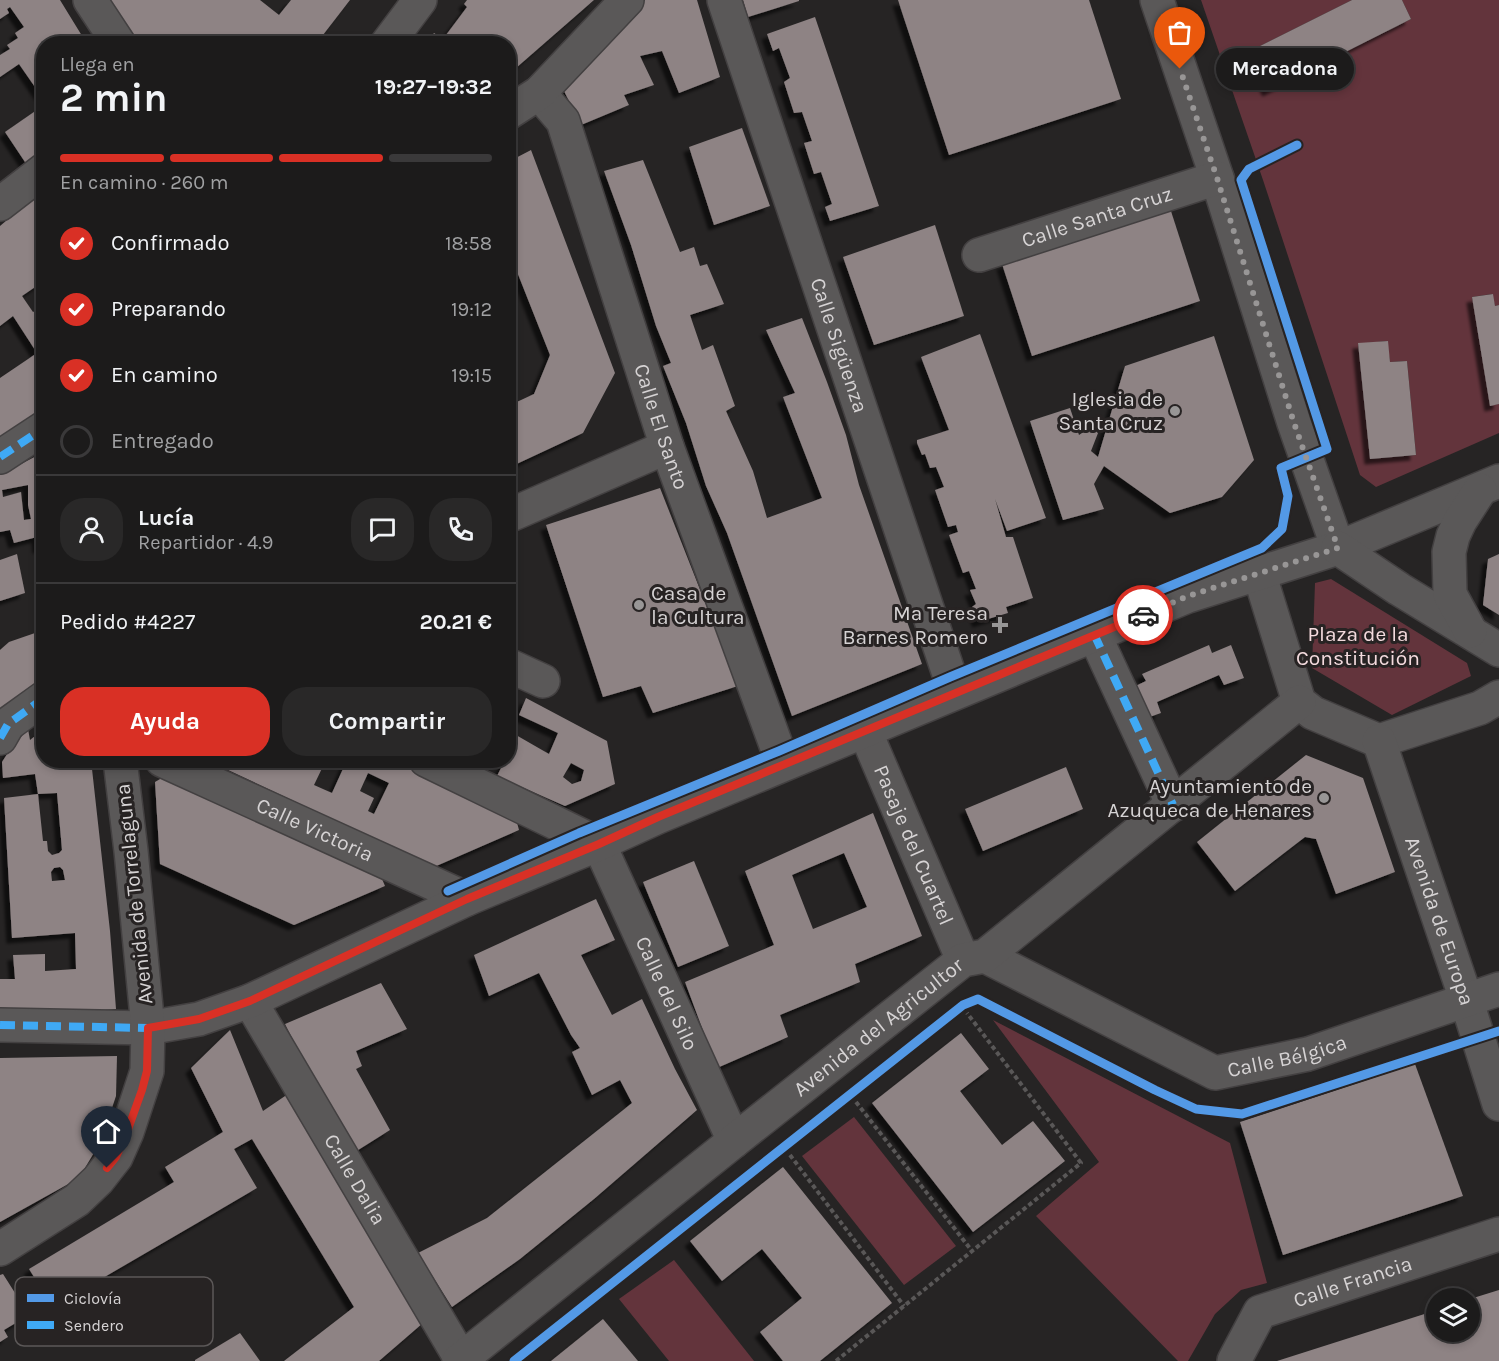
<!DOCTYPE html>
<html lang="es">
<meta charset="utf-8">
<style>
body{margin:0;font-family:Karla,sans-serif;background:#292828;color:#f1f3f6;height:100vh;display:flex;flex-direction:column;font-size:22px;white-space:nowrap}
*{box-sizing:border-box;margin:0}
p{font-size:20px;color:#a0a1a3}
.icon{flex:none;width:33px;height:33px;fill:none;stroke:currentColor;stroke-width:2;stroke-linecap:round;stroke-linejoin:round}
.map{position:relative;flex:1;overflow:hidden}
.side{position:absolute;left:36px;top:36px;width:480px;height:732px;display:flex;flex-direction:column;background:#1c1b1b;border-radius:24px;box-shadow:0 3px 9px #0003,0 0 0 2px #3a393a}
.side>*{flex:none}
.controls{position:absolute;left:1426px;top:1288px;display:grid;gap:12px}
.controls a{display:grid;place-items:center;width:54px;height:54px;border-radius:50%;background:#1c1b1b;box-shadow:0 3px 9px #0003,0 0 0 2px #3a393a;font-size:30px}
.pin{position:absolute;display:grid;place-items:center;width:51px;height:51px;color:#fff;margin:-62px -26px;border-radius:50% 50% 50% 0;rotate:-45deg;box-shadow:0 0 6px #0007}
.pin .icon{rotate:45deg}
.courier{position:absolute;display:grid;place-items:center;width:60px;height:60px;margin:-30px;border:4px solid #d93025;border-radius:50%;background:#fff;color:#222;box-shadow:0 2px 8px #0007}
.bubble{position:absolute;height:42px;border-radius:21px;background:#1c1b1b;box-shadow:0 3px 9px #0003,0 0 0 2px #3a393a;font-size:20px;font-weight:700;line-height:42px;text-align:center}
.headline em{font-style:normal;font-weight:700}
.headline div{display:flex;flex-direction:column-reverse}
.headline{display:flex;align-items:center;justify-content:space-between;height:102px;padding:0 24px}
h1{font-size:39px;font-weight:700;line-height:45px}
.bar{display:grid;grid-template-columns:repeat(4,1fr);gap:9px 6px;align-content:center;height:72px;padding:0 24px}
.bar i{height:8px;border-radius:4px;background:#3a393a}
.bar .on{background:#d93025}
.bar p{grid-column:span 4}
.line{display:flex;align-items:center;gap:15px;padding:0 24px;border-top:2px solid #3a393a}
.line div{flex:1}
.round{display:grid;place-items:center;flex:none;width:63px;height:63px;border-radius:24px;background:#292828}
ol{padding:0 24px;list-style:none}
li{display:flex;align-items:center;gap:18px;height:66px}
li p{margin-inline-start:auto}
li .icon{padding:6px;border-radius:50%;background:#d93025;color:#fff;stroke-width:4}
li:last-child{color:#a0a1a3}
li i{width:33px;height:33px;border:3px solid #3a393a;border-radius:50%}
.cta{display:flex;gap:12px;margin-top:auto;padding:12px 24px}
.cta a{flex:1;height:69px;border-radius:24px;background:#d93025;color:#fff;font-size:24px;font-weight:700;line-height:69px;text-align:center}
.cta a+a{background:#292828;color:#f1f3f6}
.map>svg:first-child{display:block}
</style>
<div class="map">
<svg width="1499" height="1361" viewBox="0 0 1499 1361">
<defs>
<filter id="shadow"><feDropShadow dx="-5.5" dy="5.5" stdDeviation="1.5" flood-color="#0009"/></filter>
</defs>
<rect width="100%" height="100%" fill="#262424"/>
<g fill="#63343c" fill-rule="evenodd">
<path d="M1201,0h151l-104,52 20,39 143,-72 -9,-19h97v305l-4,1 -3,-12 -20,3 18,108 9,-1v29l-123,54 -16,-12 -97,-295zM1387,341l3,21 17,-1 9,94 -46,4 -12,-115z"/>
<path d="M1331,579l136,84 4,13 -79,39 -80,-47 3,-85z"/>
<path d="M993,1020l237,123 37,140 -26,7 -26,24 -27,47h-10l-142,-145 63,-54z"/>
<path d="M854,1117l102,129 -52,39 -102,-129z"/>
<path d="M674,1260l80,101h-85l-50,-62z"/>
</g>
<g fill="#8e8384" fill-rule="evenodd" filter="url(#shadow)">
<path d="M0,0h60l27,44h-43v56l-25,-36 -19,13v-22l10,-6 -3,-4 11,-7 -3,-5 9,-6 -14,-20 -3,2 2,4 -9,6z"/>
<path d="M102,0h158l19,15 12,-15h59l-34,44h-184z"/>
<path d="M467,0h127l-86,75v-31h-82l8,-11 9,6 24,-32 -3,-3z"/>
<path d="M645,0h52l23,77 -41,16 -17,-42 -22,5 14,29 -30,10 5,10 -48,20 -19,-38 61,-61z"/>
<path d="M743,0h56v1l-51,16z"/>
<path d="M898,0h191l32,99 -172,56z"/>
<path d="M1352,0h50l9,19 -143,72 -20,-39z"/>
<path d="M815,17l64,189 -49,15 -5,-14 7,-3 -11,-32 -7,2 -10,-31 8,-2 -10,-29 -8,1 -10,-31 6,-4 -11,-30 -6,3 -6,-17z"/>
<path d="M44,105v45l-17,15 -22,-33z"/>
<path d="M742,128l28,78 -56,19 -25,-78z"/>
<path d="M531,150l84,223 -32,60 -75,35v-62l26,-12 16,-39 -42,-106v-87z"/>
<path d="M643,160l37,92 14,-5 6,19 7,-2 17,40 -34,11 12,35 11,-5 22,61 -9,5 27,60 14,47 55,-20 -39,-101 12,-4 -29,-63 36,-12 25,64 19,53 13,50 63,179 -130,52 -65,-183 -21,-47 -20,-63 -23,-57 8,-3 -15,-37 -25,-81 -27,-74z"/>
<path d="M44,189v72l-8,7 6,9 -3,3 2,3 -19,13 11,16 4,-2 7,11v91l-44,30v-64l37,-25 -24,-37 -13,10v-100z"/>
<path d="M1170,208l30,93 -168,55 -30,-92z"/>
<path d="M935,225l29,91 -90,29 -31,-88z"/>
<path d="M1493,294l2,12 4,-1v99l-9,2 -18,-109z"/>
<path d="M980,334l66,184 -39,13 -12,-32 11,38h7l20,61 -27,9 2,6 -30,9 -6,-15 4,-3 -6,-14 6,-1 -7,-18 -6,2 -14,-38 9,-3 -2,-7 -8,2 -13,-37 9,-3 -8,-20 -6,1 -5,-14 -3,1 -5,-12v-3l32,-10 -28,-73z"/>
<path d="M1214,336l40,124 -32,37 -52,16 -66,-47 -10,18 10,25 -41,11 -33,-99 40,-13 9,27 12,-8 7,6 -7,18 7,6 27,-91z"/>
<path d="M1388,341l2,21 17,-1 9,94 -46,4 -12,-116z"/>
<path d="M44,452v95l-6,1 -1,-11 -23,6 -4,-13 -10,2v-57zM28,485v20l3,14 -7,1 -3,-28 -18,5 -1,-7z"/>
<path d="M660,488l78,198 -85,27 -12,-27 -38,11 -57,-172z"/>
<path d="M17,554l8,39 -25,8v-41z"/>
<path d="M1499,554v61l-16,-10 5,-46z"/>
<path d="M35,633l9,42 -44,43v-68l9,-8z"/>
<path d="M1209,645l3,8 19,-8 13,33 -20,7 -5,-10 -62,27 4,11 -20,7 -14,-30 19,-9 -4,-7z"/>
<path d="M526,698l81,43 8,43 -50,22 -68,-30 8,-16h3v-7l8,-18 33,19 9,-21 -39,-18zM571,763l13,7 -3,11 -9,3 -9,-7z"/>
<path d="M28,729l2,11 14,-11v31h47l19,171 6,78 -116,8v-38h15l-2,-24 32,-1v17l31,-2 -1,-36 -63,5 -8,-140 34,-4 5,47h4l1,10 4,4 7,-2 3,-3 -5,-57 -19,1 -3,-20 -32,4 -1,-16 7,-11zM60,867l3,3 2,10 -13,1 -1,-9 3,-4z"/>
<path d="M1306,755l57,23 32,94 -59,22 -20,-55 -11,-2 -70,54 -38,-49z"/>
<path d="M207,760h82l1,4 9,4 6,-3 1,-5h20l-12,25 18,8 15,-33h52l116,55 4,15 -85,37zM368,773l21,10 -15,31 -6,-3 6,-13 -14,-7z"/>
<path d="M1066,767l17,42 -100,42 -18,-42z"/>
<path d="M167,775l213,99 5,12 -91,39 -134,-61 -5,-82z"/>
<path d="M873,813l49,123 -67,28 5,18 -80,33 8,22 -71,31 -32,-86 89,-37 -29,-74zM844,853l23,54 -54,22 -21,-54z"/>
<path d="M694,861l35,85 -51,21 -35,-85z"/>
<path d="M596,899l19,41 -34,15 31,60 30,-16 33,70 22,41 -103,89 -74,60 -68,48 -34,-54 69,-35 145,-115 -12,-23 -28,15 -20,-43 8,-4 -9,-13 -32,-62 -50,23 -15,-41z"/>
<path d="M381,983l26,46 -51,22 6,15 -6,3 34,61 -35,22 -37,-62 -33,-66z"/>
<path d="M230,1030l33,81 25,-17 135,229 -44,38h-95l70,-54 -102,-168 -18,10 23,39 -58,34 -146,85 -24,-38 145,-87 -9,-15 58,-35 -32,-64z"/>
<path d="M961,1033l28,36 -29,22 42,54 31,-24 32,40 -92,71 -101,-129z"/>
<path d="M117,1056l-1,40 -15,45 -22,37 -79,44v-164z"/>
<path d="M1415,1064l48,132 -180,59 -43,-133z"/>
<path d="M783,1167l109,136 -72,58h-37l-23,-29 42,-34 -40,-49 -40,32 -32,-40z"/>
<path d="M3,1274l26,41 -25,15 4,7 -8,5v-67z"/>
<path d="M1499,1290v71h-222l160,-51v22h33v-33z"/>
<path d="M603,1319l35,42h-87z"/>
<path d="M240,1333l20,28h-65v-1z"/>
</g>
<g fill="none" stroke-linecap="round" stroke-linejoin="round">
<defs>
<g id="street">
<path d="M90,0l29,44"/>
<path id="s1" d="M724,0l231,692"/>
<path d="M1157,0l60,178 77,245 44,125"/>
<path id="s2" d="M539,93l24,28 104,326 116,317"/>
<path d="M508,113l31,-20 88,-93"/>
<path d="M0,204l44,-34"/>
<path id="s3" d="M979,255l238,-77"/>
<path d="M0,457l44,-29"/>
<path d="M508,516l159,-69"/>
<path d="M1259,573l40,129 14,11 66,28 101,-33 19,-11"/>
<path d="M1094,634l79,171"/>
<path d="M508,665l35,16"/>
<path id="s4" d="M865,731l98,229"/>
<path d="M0,738l8,-14 36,-26"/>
<path id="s5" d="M1379,741l87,258 33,105"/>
<path id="s6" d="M162,760l305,139"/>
<path d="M426,760l173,84"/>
<path id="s7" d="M599,844l135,297"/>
<path id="s8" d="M985,956l230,117 93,-19 191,-65"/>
<path id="s9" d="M250,1001l211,358"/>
<path d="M0,1025l148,3 51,-9 51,-18 217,-102 132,-55 59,-27 530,-221 150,-48 161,-67"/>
<path id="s10" d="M459,1361l275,-220 229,-181 22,-4 314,-254"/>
<path id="s11" d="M1234,1361l26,-49 239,-78"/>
</g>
<g id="secondary">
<path d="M387,44l33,-44"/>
<path d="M1338,548l61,41 100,61"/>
<path d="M1470,631l-20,-37 -1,-42 4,-16 7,-15 20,-31"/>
<path d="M0,1249l77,-49 21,-20 18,-23 11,-25 20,-61 1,-43 -17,-177 -11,-91"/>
</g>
</defs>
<use href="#street" stroke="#434041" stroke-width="36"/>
<use href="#secondary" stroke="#434041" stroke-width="36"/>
<g stroke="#595757" stroke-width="4" stroke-dasharray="4.5 3" stroke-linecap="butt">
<path d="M856,1102l116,149"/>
<path d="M790,1155l114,151"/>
<path d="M836,1361l245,-198 -114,-150"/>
</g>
<use href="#street" stroke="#5a5858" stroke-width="33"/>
<use href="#secondary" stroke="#5a5858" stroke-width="33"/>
<g stroke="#3fa9f5" stroke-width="8" stroke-dasharray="15 8" stroke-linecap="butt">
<path d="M0,457l44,-29"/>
<path d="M1094,634l79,171"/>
<path d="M0,738l8,-14 36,-26"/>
<path d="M0,1025l148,3"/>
</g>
<defs>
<g id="cycleway">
<path d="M448,891l131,-58 200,-82 171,-74 312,-129 20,-19 6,-33 -7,-28 46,-19 -86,-269 8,-11 48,-24"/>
<path d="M514,1361l449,-356 15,-6 177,91 41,19 46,5 257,-83"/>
</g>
</defs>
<use href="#cycleway" stroke="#272323" stroke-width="13"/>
<use href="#cycleway" stroke="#5399e6" stroke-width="9"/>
</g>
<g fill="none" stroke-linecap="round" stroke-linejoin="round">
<path stroke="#989696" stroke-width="6" stroke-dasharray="0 10.8" d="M1143,615l45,-19 150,-48 -44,-125 -77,-245 -37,-109"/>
<path stroke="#d93025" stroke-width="8" d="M107,1168l9,-11 11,-25 15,-42 5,-19 1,-43 51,-9 51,-18 217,-102 132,-55 59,-27 485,-202"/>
</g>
<g fill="#989696" stroke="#272323" stroke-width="2">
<circle cx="1175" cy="411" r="6"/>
<circle cx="639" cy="605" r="6"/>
<path d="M997 616h6v6h6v6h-6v6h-6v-6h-6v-6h6z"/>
<circle cx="1324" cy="798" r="6"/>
</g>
<g text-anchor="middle" stroke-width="6" stroke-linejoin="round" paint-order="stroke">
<g font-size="21" fill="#d6d3d4" stroke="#272323">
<text dy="7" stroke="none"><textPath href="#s3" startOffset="124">Calle Santa Cruz</textPath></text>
<text dy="7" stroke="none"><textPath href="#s1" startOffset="364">Calle Sigüenza</textPath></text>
<text dy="7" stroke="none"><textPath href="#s2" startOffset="358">Calle El Santo</textPath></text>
<text dy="7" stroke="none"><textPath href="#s6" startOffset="168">Calle Victoria</textPath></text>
<text dy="7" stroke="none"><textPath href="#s4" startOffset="124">Pasaje del Cuartel</textPath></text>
<text transform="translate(134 894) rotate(-96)" y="7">Avenida de Torrelaguna</text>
<text dy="7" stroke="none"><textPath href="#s5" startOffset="190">Avenida de Europa</textPath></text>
<text dy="7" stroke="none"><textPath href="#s7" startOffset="164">Calle del Silo</textPath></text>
<text dy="7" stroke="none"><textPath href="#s10" startOffset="536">Avenida del Agricultor</textPath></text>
<text dy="7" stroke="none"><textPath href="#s8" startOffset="332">Calle Bélgica</textPath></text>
<text dy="7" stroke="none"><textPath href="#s9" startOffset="207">Calle Dalia</textPath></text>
<text dy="7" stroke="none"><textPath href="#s11" startOffset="153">Calle Francia</textPath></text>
</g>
<g font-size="21" fill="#d6d3d4" stroke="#272323" text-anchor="end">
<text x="1163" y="406">Iglesia de<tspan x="1163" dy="24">Santa Cruz</tspan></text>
<text x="651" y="600" text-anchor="start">Casa de<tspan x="651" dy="24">la Cultura</tspan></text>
<text x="988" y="620">Mª Teresa<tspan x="988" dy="24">Barnes Romero</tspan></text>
<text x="1312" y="793">Ayuntamiento de<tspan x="1312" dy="24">Azuqueca de Henares</tspan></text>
</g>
<g font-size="21" fill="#f4dbde" stroke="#272323">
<text x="1358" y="641">Plaza de la<tspan x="1358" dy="24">Constitución</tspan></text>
</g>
</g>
<rect x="15" y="1277" width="198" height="69" rx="9" fill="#272323" stroke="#5c5858" stroke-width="1.5"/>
<rect x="27" y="1294" width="27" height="8" fill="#5399e6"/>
<rect x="27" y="1321" width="27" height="8" fill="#3fa9f5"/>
<g font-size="16" fill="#d6d3d4">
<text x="64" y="1304">Ciclovía</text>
<text x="64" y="1331">Sendero</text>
</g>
</svg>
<div class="controls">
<a><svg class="icon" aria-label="layers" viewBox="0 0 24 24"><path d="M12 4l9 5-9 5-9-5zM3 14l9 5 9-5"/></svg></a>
</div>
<div class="pin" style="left:1180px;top:69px;background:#ea580c"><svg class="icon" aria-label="bag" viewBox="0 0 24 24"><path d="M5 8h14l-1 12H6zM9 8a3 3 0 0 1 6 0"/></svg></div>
<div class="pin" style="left:107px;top:1168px;background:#1f2937"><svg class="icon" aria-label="home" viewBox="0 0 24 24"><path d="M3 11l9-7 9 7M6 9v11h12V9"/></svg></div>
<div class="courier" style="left:1143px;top:615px"><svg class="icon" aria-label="car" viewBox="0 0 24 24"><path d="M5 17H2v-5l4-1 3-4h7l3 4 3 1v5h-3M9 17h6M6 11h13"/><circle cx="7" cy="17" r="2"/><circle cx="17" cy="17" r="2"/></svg></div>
<div class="bubble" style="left:1216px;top:48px;width:138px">Mercadona</div>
<section class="side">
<div class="headline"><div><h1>2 min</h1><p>Llega en</p></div><em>19:27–19:32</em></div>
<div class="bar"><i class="on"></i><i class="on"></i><i class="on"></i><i></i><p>En camino · 260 m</p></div>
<ol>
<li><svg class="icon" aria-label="check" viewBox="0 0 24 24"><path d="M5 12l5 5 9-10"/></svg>Confirmado<p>18:58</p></li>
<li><svg class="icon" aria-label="check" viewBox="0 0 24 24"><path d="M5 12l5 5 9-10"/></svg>Preparando<p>19:12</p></li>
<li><svg class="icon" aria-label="check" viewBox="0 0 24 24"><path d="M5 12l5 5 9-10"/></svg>En camino<p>19:15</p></li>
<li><i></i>Entregado</li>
</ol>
<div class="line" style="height:108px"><a class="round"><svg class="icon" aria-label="person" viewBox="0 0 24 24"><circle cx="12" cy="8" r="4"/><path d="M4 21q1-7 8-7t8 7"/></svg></a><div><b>Lucía</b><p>Repartidor · 4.9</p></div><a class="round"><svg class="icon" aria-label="chat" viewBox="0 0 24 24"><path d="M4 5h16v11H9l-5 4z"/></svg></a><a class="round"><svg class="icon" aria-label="phone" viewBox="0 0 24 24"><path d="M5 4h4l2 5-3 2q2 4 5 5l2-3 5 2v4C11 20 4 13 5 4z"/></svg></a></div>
<div class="line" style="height:78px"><div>Pedido #4227</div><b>20.21 €</b></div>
<div class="cta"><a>Ayuda</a><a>Compartir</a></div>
</section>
</div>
